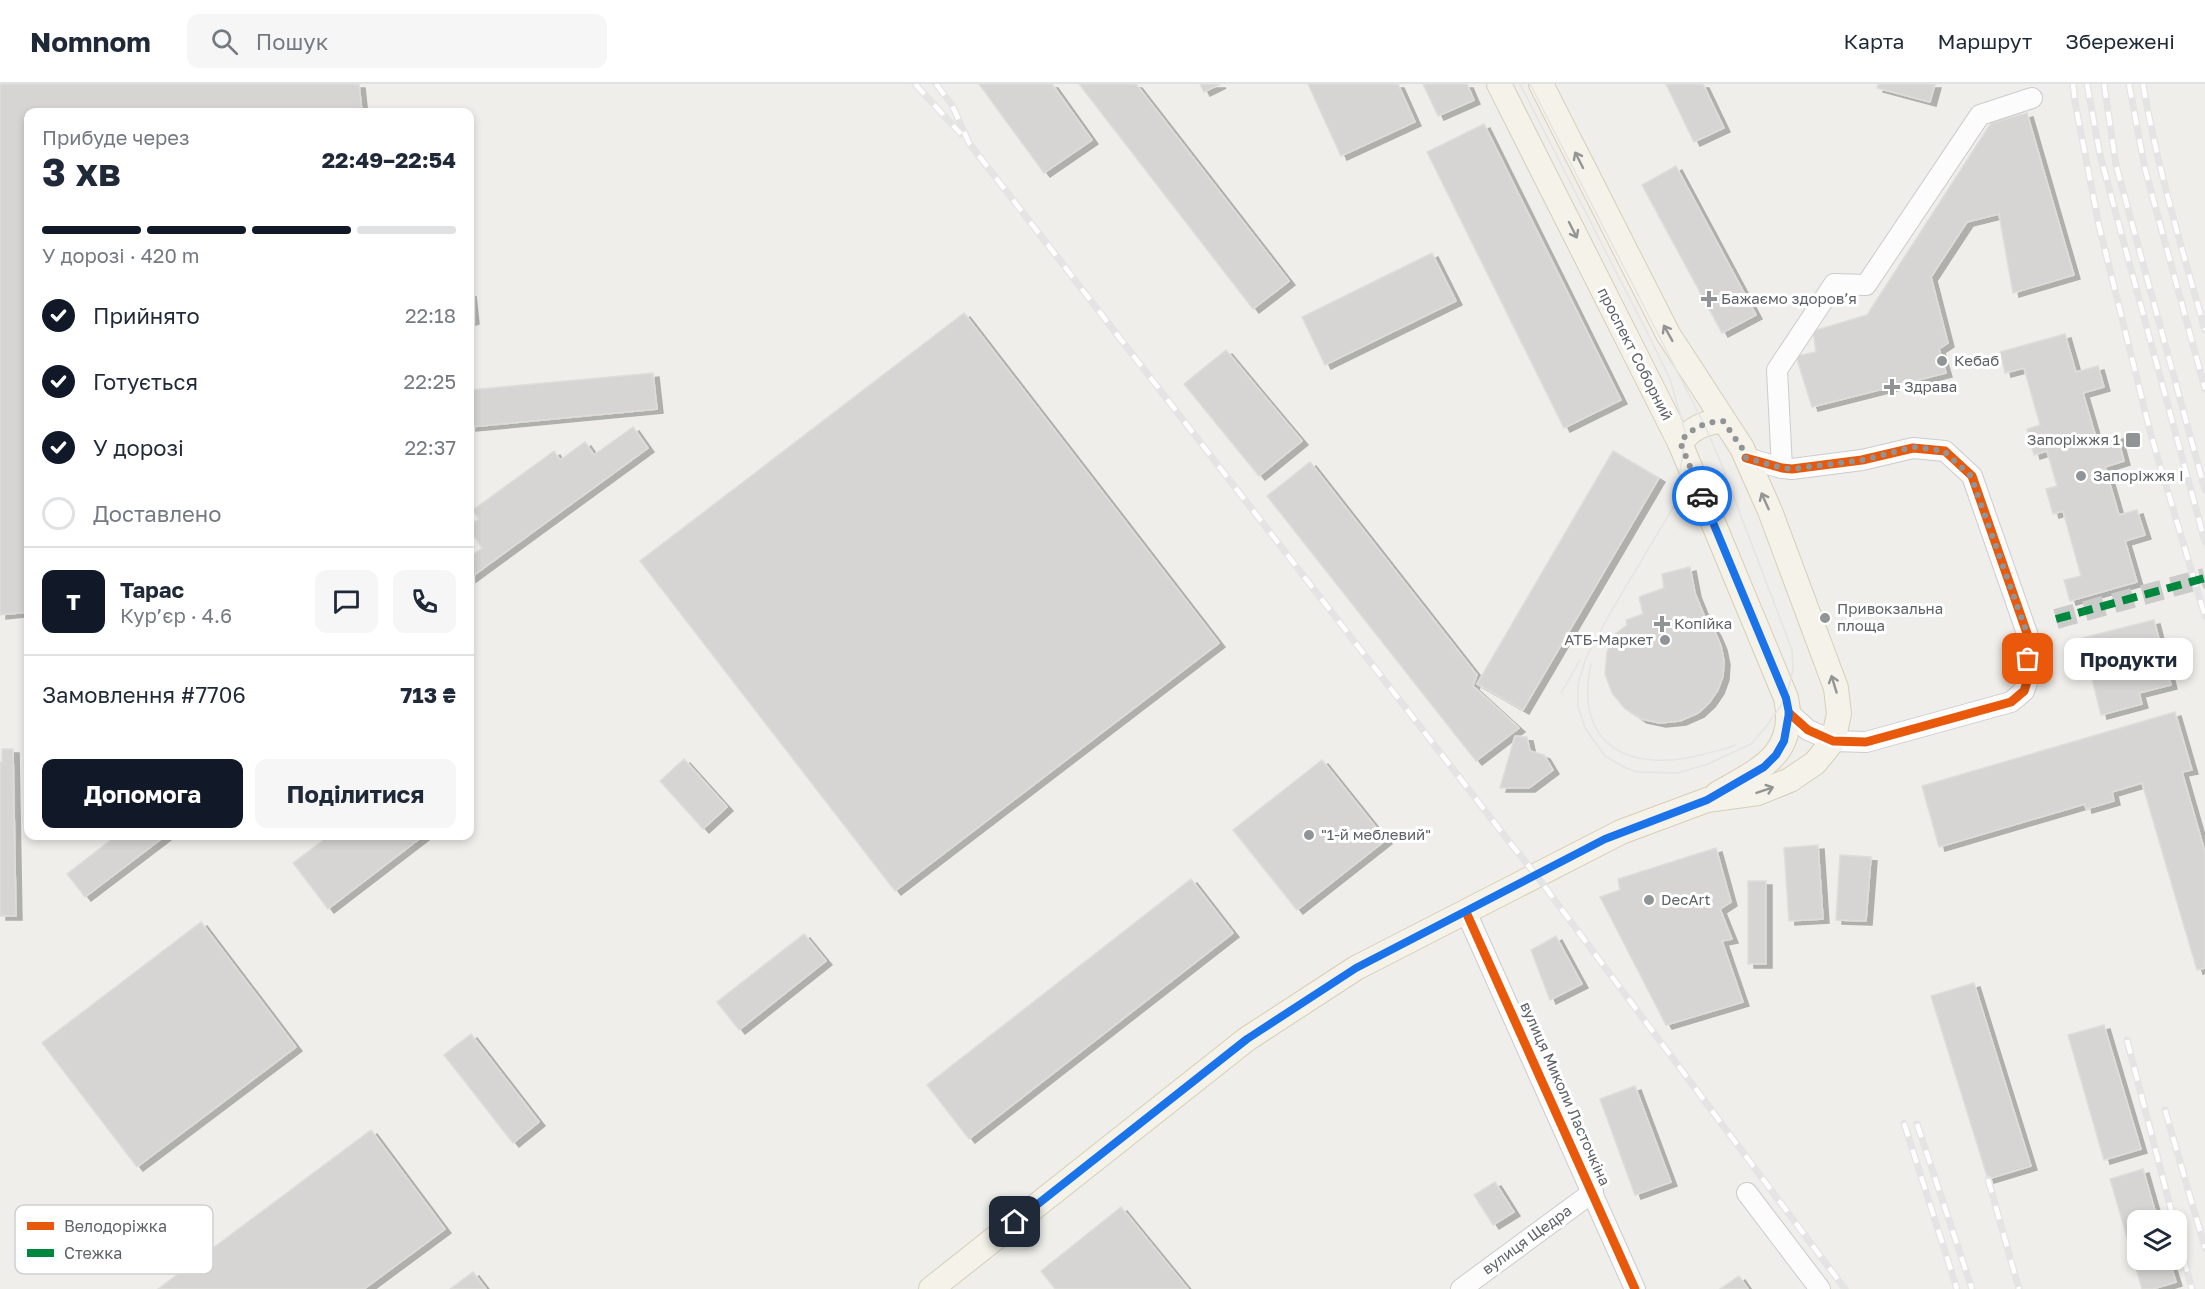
<!DOCTYPE html>
<html lang="uk">
<meta charset="utf-8">
<style>
body{margin:0;font-family:"Golos Text",sans-serif;background:#f6f6f7;color:#1f2937;height:100vh;display:flex;flex-direction:column;font-size:22px;white-space:nowrap}
*{box-sizing:border-box;margin:0}
p{font-size:20px;color:#747a83}
.icon{flex:none;width:33px;height:33px;fill:none;stroke:currentColor;stroke-width:2;stroke-linecap:round;stroke-linejoin:round}
.map{position:relative;flex:1;overflow:hidden}
.details{position:absolute;left:24px;top:24px;width:450px;height:732px;display:flex;flex-direction:column;background:#fff;border-radius:12px;box-shadow:0 3px 9px #0003}
.details>*{flex:none}
.fabs{position:absolute;left:2127px;top:1126px;display:grid;gap:12px}
.fabs a{display:grid;place-items:center;width:60px;height:60px;border-radius:12px;background:#fff;box-shadow:0 3px 9px #0003;font-size:30px}
.pin{position:absolute;display:grid;place-items:center;width:51px;height:51px;color:#fff;margin:-26px;border-radius:12px;box-shadow:0 3px 9px #0006}
.courier{position:absolute;display:grid;place-items:center;width:60px;height:60px;margin:-30px;border:4px solid #1a73e8;border-radius:50%;background:#fff;color:#222;box-shadow:0 2px 8px #0007}
.bubble{position:absolute;height:42px;border-radius:12px;background:#fff;box-shadow:0 3px 9px #0003;font-size:20px;font-weight:700;line-height:42px;text-align:center}
.head em{font-style:normal;font-weight:700}
.head div{display:flex;flex-direction:column-reverse}
.head{display:flex;align-items:center;justify-content:space-between;height:102px;padding:0 18px}
h1{font-size:39px;font-weight:700;line-height:45px}
.bar{display:grid;grid-template-columns:repeat(4,1fr);gap:9px 6px;align-content:center;height:72px;padding:0 18px}
.bar i{height:8px;border-radius:4px;background:#e0e1e3}
.bar .on{background:#111827}
.bar p{grid-column:span 4}
.line{display:flex;align-items:center;gap:15px;padding:0 18px;border-top:2px solid #e0e1e3}
.line div{flex:1}
.round{display:grid;place-items:center;flex:none;width:63px;height:63px;border-radius:12px;background:#f6f6f7}
ol{padding:0 18px;list-style:none}
li{display:flex;align-items:center;gap:18px;height:66px}
li p{margin-inline-start:auto}
li .icon{padding:6px;border-radius:50%;background:#111827;color:#fff;stroke-width:4}
li:last-child{color:#747a83}
li i{width:33px;height:33px;border:3px solid #e0e1e3;border-radius:50%}
.cta{display:flex;gap:12px;margin-top:auto;padding:12px 18px}
.cta a{flex:1;height:69px;border-radius:12px;background:#111827;color:#fff;font-size:24px;font-weight:700;line-height:69px;text-align:center}
.cta a+a{background:#f6f6f7;color:#1f2937}
header{display:flex;align-items:center;gap:36px;box-sizing:border-box;height:84px;padding:0 30px;background:#fff;border-bottom:2px solid #e0e1e3}
header strong{font-size:28px}
nav{display:flex;gap:33px;margin-inline-start:auto;font-size:21px}
.search{width:420px;height:54px;background:#f6f6f7;display:flex;align-items:center;gap:15px;box-sizing:border-box;padding:0 21px;border-radius:12px;color:#747a83;font-size:22px}
.map>svg:first-child{display:block}
</style>
<header>
<strong>Nomnom</strong>
<div class="search"><svg class="icon" aria-label="search" viewBox="0 0 24 24"><circle cx="10" cy="10" r="6"/><path d="M15 15l6 6"/></svg>Пошук</div>
<nav><a>Карта</a><a>Маршрут</a><a>Збережені</a></nav>
</header>
<div class="map">
<svg width="2205" height="1205" viewBox="0 0 2205 1205">
<defs>
<filter id="shadow"><feDropShadow dx="6" dy="4" stdDeviation="0" flood-color="#0004"/></filter>
</defs>
<rect width="100%" height="100%" fill="#efeeea"/>
<g fill="#d6d5d3" stroke="#deddd9" stroke-width="1.5" filter="url(#shadow)">
<path d="M0,0h359l3,28h-334v500l-28,3z"/>
<path d="M979,0h73l40,56 -48,33z"/>
<path d="M1079,0h57l153,197 -36,28z"/>
<path d="M1200,0h20l-16,8z"/>
<path d="M1308,0h90l17,38 -74,34z"/>
<path d="M1423,0h44l7,16 -36,16z"/>
<path d="M1666,0h37l21,44 -30,14z"/>
<path d="M1878,0h57l-5,18 -53,-14z"/>
<path d="M2027,29l47,162 -61,18 -14,-79 -32,8 -36,55 17,66 -9,6 7,24 -134,34 -16,-51 20,-4 -3,-21 54,-16 124,-192z"/>
<path d="M1484,40l137,276 -57,28 -137,-276z"/>
<path d="M1676,82l80,149 -34,18 -80,-148z"/>
<path d="M1432,169l24,48 -131,64 -23,-48z"/>
<path d="M470,208l3,28 -3,1z"/>
<path d="M964,229l255,330 -324,248 -255,-330z"/>
<path d="M2065,250l11,38 22,-6 6,21 -21,6 14,48 20,-6 7,26 -19,6 14,48 18,-5 8,25 -20,6 12,41 -67,19 -6,-21 17,-4 -18,-65 -10,3 -7,-25 11,-3 -10,-35 -13,4 -7,-26 13,-4 -16,-57 -19,5 -5,-21z"/>
<path d="M1226,266l76,91 -43,35 -75,-92z"/>
<path d="M653,289l4,36 -187,18v-37z"/>
<path d="M633,343l15,21 -178,130v-21l12,-9 -12,-18v-5l9,-6 -6,-9 81,-59 6,9 25,-18 9,13z"/>
<path d="M1613,367l46,27 -136,232 -46,-26z"/>
<path d="M1310,378l167,213 -4,11 46,42 -43,33 -209,-265z"/>
<path d="M1690,483l5,26 11,27 9,12 6,14 3,15 -1,15 -5,14 -9,13 -11,10 -18,8 -20,2 -19,-4 -17,-11 -12,-15 -7,-19 2,-22 8,-18 12,-9 -1,-5 17,-6 -4,-17 25,-9 -2,-14z"/>
<path d="M2154,536l17,65 -32,8 3,11 -41,11 -19,-77z"/>
<path d="M2175,628l17,58 -10,2 23,80v116l-8,2 -55,-187 -30,9 2,9 -28,8 -1,-5 -146,43 -17,-61z"/>
<path d="M1515,652l12,1 3,14 14,4 9,15 -24,18h-29z"/>
<path d="M2,665h11l3,167h-16v-154h2z"/>
<path d="M684,675l43,48 -24,22 -43,-48z"/>
<path d="M1322,676l64,80 -89,70 -64,-80z"/>
<path d="M116,752h49l-80,61 -18,-23z"/>
<path d="M329,752h94l-95,73 -35,-46z"/>
<path d="M1818,761l5,74 -34,2 -5,-73z"/>
<path d="M1716,764l15,54 -11,7 12,30 -10,2 21,61 -77,23 -66,-128 20,-7 -2,-11z"/>
<path d="M1840,771l31,2 -5,64 -30,-1z"/>
<path d="M1191,795l42,54 -264,206 -42,-54z"/>
<rect x="1748" y="797" width="18" height="83"/>
<path d="M201,838l95,125 -159,120 -95,-124z"/>
<path d="M804,850l22,27 -87,69 -22,-28z"/>
<path d="M1556,852l26,48 -32,16 -19,-50z"/>
<path d="M1974,899l57,183 -43,13 -57,-183z"/>
<path d="M2104,941l37,124 -37,11 -36,-125z"/>
<path d="M471,950l68,88 -26,21 -69,-88z"/>
<path d="M1635,1002l36,96 -36,13 -35,-96z"/>
<path d="M371,1046l74,99 -81,60h-206z"/>
<path d="M2143,1085l15,52h-20v39h31l7,22 -23,7h-11l-32,-110z"/>
<path d="M1495,1098l19,30 -21,13 -19,-30z"/>
<path d="M1121,1123l67,82h-133l-14,-18z"/>
<path d="M473,1188l13,17h-36z"/>
<path d="M1739,1192l9,13h-28z"/>
</g>
<g fill="none" stroke-linecap="round" stroke-linejoin="round">
<path stroke="#cbcbca" stroke-width="20" stroke-dasharray="20 10" stroke-linecap="butt" d="M2056,535l149,-41"/>
<defs>
<g id="minor">
<path d="M1746,374l36,10 10,1 70,-9 51,-12 32,3 27,25 57,163 -1,40 -4,12 -13,11 -145,40 -33,-1 -25,-11 -19,-17"/>
<path d="M1782,384l-5,-98 57,-86 32,1 114,-170 52,-17"/>
<path d="M1466,828l169,377"/>
<path d="M1747,1109l73,96"/>
<path d="M1461,1205l132,-97"/>
</g>
<g id="major">
<path d="M1499,0l181,359 106,255c12,57 -28,72 -69,96"/>
<path d="M1680,359c12,-15 24,-21 43,-22"/>
<path d="M931,1205l316,-250 109,-71 265,-136 86,-32 51,-7 32,-13 25,-17 18,-22 6,-27 -3,-26 -66,-177 -28,-63 -74,-114 -127,-250"/>
</g>
</defs>
<use href="#minor" stroke="#cbcccc" stroke-width="22"/>
<use href="#major" stroke="#d7ceb8" stroke-width="26"/>
<use href="#minor" stroke="#fdfcfc" stroke-width="20"/>
<use href="#major" stroke="#f4f2e9" stroke-width="24"/>
<g stroke="#e4e4e4" stroke-width="1.5">
<path d="M1520,0l129,252 21,43 16,56 -12,71 -65,109 -23,43 -8,26v22l7,22 20,28 19,11 13,5 41,1 30,-9 43,-20 15,-17 20,-29 7,-28 -1,-20 -73,-192 -15,-34 -174,-340"/>
<path d="M1591,580c-18,83 40,110 113,90 10,-3 21,-4 31,-9"/>
<path d="M1561,609l19,-33"/>
</g>
<defs>
<g id="rail">
<path d="M915,0l46,50"/>
<path d="M936,0l16,21 17,38 538,696 29,36 309,414"/>
<path d="M2073,0l2,18 24,124 52,209 54,181"/>
<path d="M2087,0l13,71 105,387"/>
<path d="M2104,0l12,81 89,325"/>
<path d="M2129,0l16,85 60,220"/>
<path d="M2143,0c14,83 39,165 62,246"/>
<path d="M2127,956l47,181"/>
<path d="M2165,1026l40,138"/>
<path d="M1904,1039l53,166"/>
<path d="M1917,1040l55,165"/>
<path d="M1988,1095l31,110"/>
<path d="M2176,1147l16,58"/>
</g>
</defs>
<use href="#rail" stroke="#e4e4e4" stroke-width="7"/>
<use href="#rail" stroke="#fff" stroke-width="4.5" stroke-dasharray="14" stroke-linecap="butt"/>
<path stroke="#00873e" stroke-width="8" stroke-dasharray="15 8" stroke-linecap="butt" d="M2056,535l149,-41"/>
<defs>
<g id="cycleway">
<path d="M1746,374l36,10 10,1 70,-9 51,-12 32,3 27,25 57,163 -1,40 -4,12 -13,11 -145,40 -33,-1 -25,-11 -19,-17"/>
<path d="M1466,828l169,377"/>
</g>
</defs>
<use href="#cycleway" stroke="#fff" stroke-width="13"/>
<use href="#cycleway" stroke="#e8590c" stroke-width="9"/>
</g>
<defs><path id="oneway-shaft" d="M-6 0H5M1.5-3L5.5 0L1.5 3" fill="none" stroke-width="1.6" stroke-linecap="round" stroke-linejoin="round" transform="scale(1.5)"/></defs>
<g stroke="#939595">
<use href="#oneway-shaft" transform="translate(1579 76) rotate(-117)"/>
<use href="#oneway-shaft" transform="translate(1573 146) rotate(63)"/>
<use href="#oneway-shaft" transform="translate(1668 249) rotate(-119)"/>
<use href="#oneway-shaft" transform="translate(1765 417) rotate(-114)"/>
<use href="#oneway-shaft" transform="translate(1834 600) rotate(-107)"/>
<use href="#oneway-shaft" transform="translate(1765 706) rotate(-19)"/>
</g>
<g fill="none" stroke-linecap="round" stroke-linejoin="round">
<path stroke="#919496" stroke-width="6" stroke-dasharray="0 10.8" d="M1702,412l-22,-54c12,-14 24,-20 43,-21l19,27 4,10 36,10 10,1 71,-9 50,-13 31,4 27,25 58,163 -1,20"/>
<path stroke="#1a73e8" stroke-width="8" d="M1015,1138l232,-183 109,-71 249,-129 102,-39 57,-33 12,-12 8,-14 5,-28 -3,-15 -84,-202"/>
</g>
<g fill="#919496" stroke="#fff" stroke-width="2">
<path d="M1706 206h6v6h6v6h-6v6h-6v-6h-6v-6h6z"/>
<circle cx="1942" cy="277" r="6"/>
<path d="M1889 294h6v6h6v6h-6v6h-6v-6h-6v-6h6z"/>
<rect x="2125" y="348" width="16" height="16" rx="3"/>
<circle cx="2081" cy="392" r="6"/>
<circle cx="1825" cy="534" r="6"/>
<path d="M1659 531h6v6h6v6h-6v6h-6v-6h-6v-6h6z"/>
<circle cx="1665" cy="556" r="6"/>
<circle cx="1309" cy="751" r="6"/>
<circle cx="1649" cy="816" r="6"/>
</g>
<g text-anchor="middle" stroke-width="6" stroke-linejoin="round" paint-order="stroke">
<g font-size="15" fill="#5f6368" stroke="#fff" text-anchor="start">
<text x="1721" y="220">Бажаємо здоровʼя</text>
<text x="1954" y="282">Кебаб</text>
<text x="1904" y="308">Здрава</text>
<text x="2120" y="361" text-anchor="end">Запоріжжя 1</text>
<text x="2093" y="397">Запорiжжя I</text>
<text x="1837" y="530">Привокзальна<tspan x="1837" dy="17">площа</tspan></text>
<text x="1674" y="545">Копійка</text>
<text x="1653" y="561" text-anchor="end">АТБ-Маркет</text>
<text x="1321" y="756">"1-й меблевий"</text>
<text x="1661" y="821">DecArt</text>
</g>
<g font-size="15" fill="#5f6368" stroke="#fff">
<text transform="translate(1635 270) rotate(63)" y="5">проспект Соборний</text>
<text transform="translate(1565 1010) rotate(66)" y="5">вулиця Миколи Ласточкіна</text>
<text transform="translate(1527 1156) rotate(-36)" y="5">вулиця Щедра</text>
</g>
</g>
<rect x="15" y="1121" width="198" height="69" rx="9" fill="#fff" stroke="#cfd0d2" stroke-width="1.5"/>
<rect x="27" y="1138" width="27" height="8" fill="#e8590c"/>
<rect x="27" y="1165" width="27" height="8" fill="#00873e"/>
<g font-size="16" fill="#5f6368">
<text x="64" y="1148">Велодоріжка</text>
<text x="64" y="1175">Стежка</text>
</g>
</svg>
<div class="fabs">
<a><svg class="icon" aria-label="layers" viewBox="0 0 24 24"><path d="M12 4l9 5-9 5-9-5zM3 14l9 5 9-5"/></svg></a>
</div>
<div class="pin" style="left:2028px;top:575px;background:#ea580c"><svg class="icon" aria-label="bag" viewBox="0 0 24 24"><path d="M5 8h14l-1 12H6zM9 8a3 3 0 0 1 6 0"/></svg></div>
<div class="pin" style="left:1015px;top:1138px;background:#1f2937"><svg class="icon" aria-label="home" viewBox="0 0 24 24"><path d="M3 11l9-7 9 7M6 9v11h12V9"/></svg></div>
<div class="courier" style="left:1702px;top:412px"><svg class="icon" aria-label="car" viewBox="0 0 24 24"><path d="M5 17H2v-5l4-1 3-4h7l3 4 3 1v5h-3M9 17h6M6 11h13"/><circle cx="7" cy="17" r="2"/><circle cx="17" cy="17" r="2"/></svg></div>
<div class="bubble" style="left:2064px;top:554px;width:129px">Продукти</div>
<section class="details">
<div class="head"><div><h1>3 хв</h1><p>Прибуде через</p></div><em>22:49–22:54</em></div>
<div class="bar"><i class="on"></i><i class="on"></i><i class="on"></i><i></i><p>У дорозі · 420 m</p></div>
<ol>
<li><svg class="icon" aria-label="check" viewBox="0 0 24 24"><path d="M5 12l5 5 9-10"/></svg>Прийнято<p>22:18</p></li>
<li><svg class="icon" aria-label="check" viewBox="0 0 24 24"><path d="M5 12l5 5 9-10"/></svg>Готується<p>22:25</p></li>
<li><svg class="icon" aria-label="check" viewBox="0 0 24 24"><path d="M5 12l5 5 9-10"/></svg>У дорозі<p>22:37</p></li>
<li><i></i>Доставлено</li>
</ol>
<div class="line" style="height:108px"><b class="round" style="background:#111827;color:#fff">Т</b><div><b>Тарас</b><p>Кур’єр · 4.6</p></div><a class="round"><svg class="icon" aria-label="chat" viewBox="0 0 24 24"><path d="M4 5h16v11H9l-5 4z"/></svg></a><a class="round"><svg class="icon" aria-label="phone" viewBox="0 0 24 24"><path d="M5 4h4l2 5-3 2q2 4 5 5l2-3 5 2v4C11 20 4 13 5 4z"/></svg></a></div>
<div class="line" style="height:78px"><div>Замовлення #7706</div><b>713 ₴</b></div>
<div class="cta"><a>Допомога</a><a>Поділитися</a></div>
</section>
</div>
